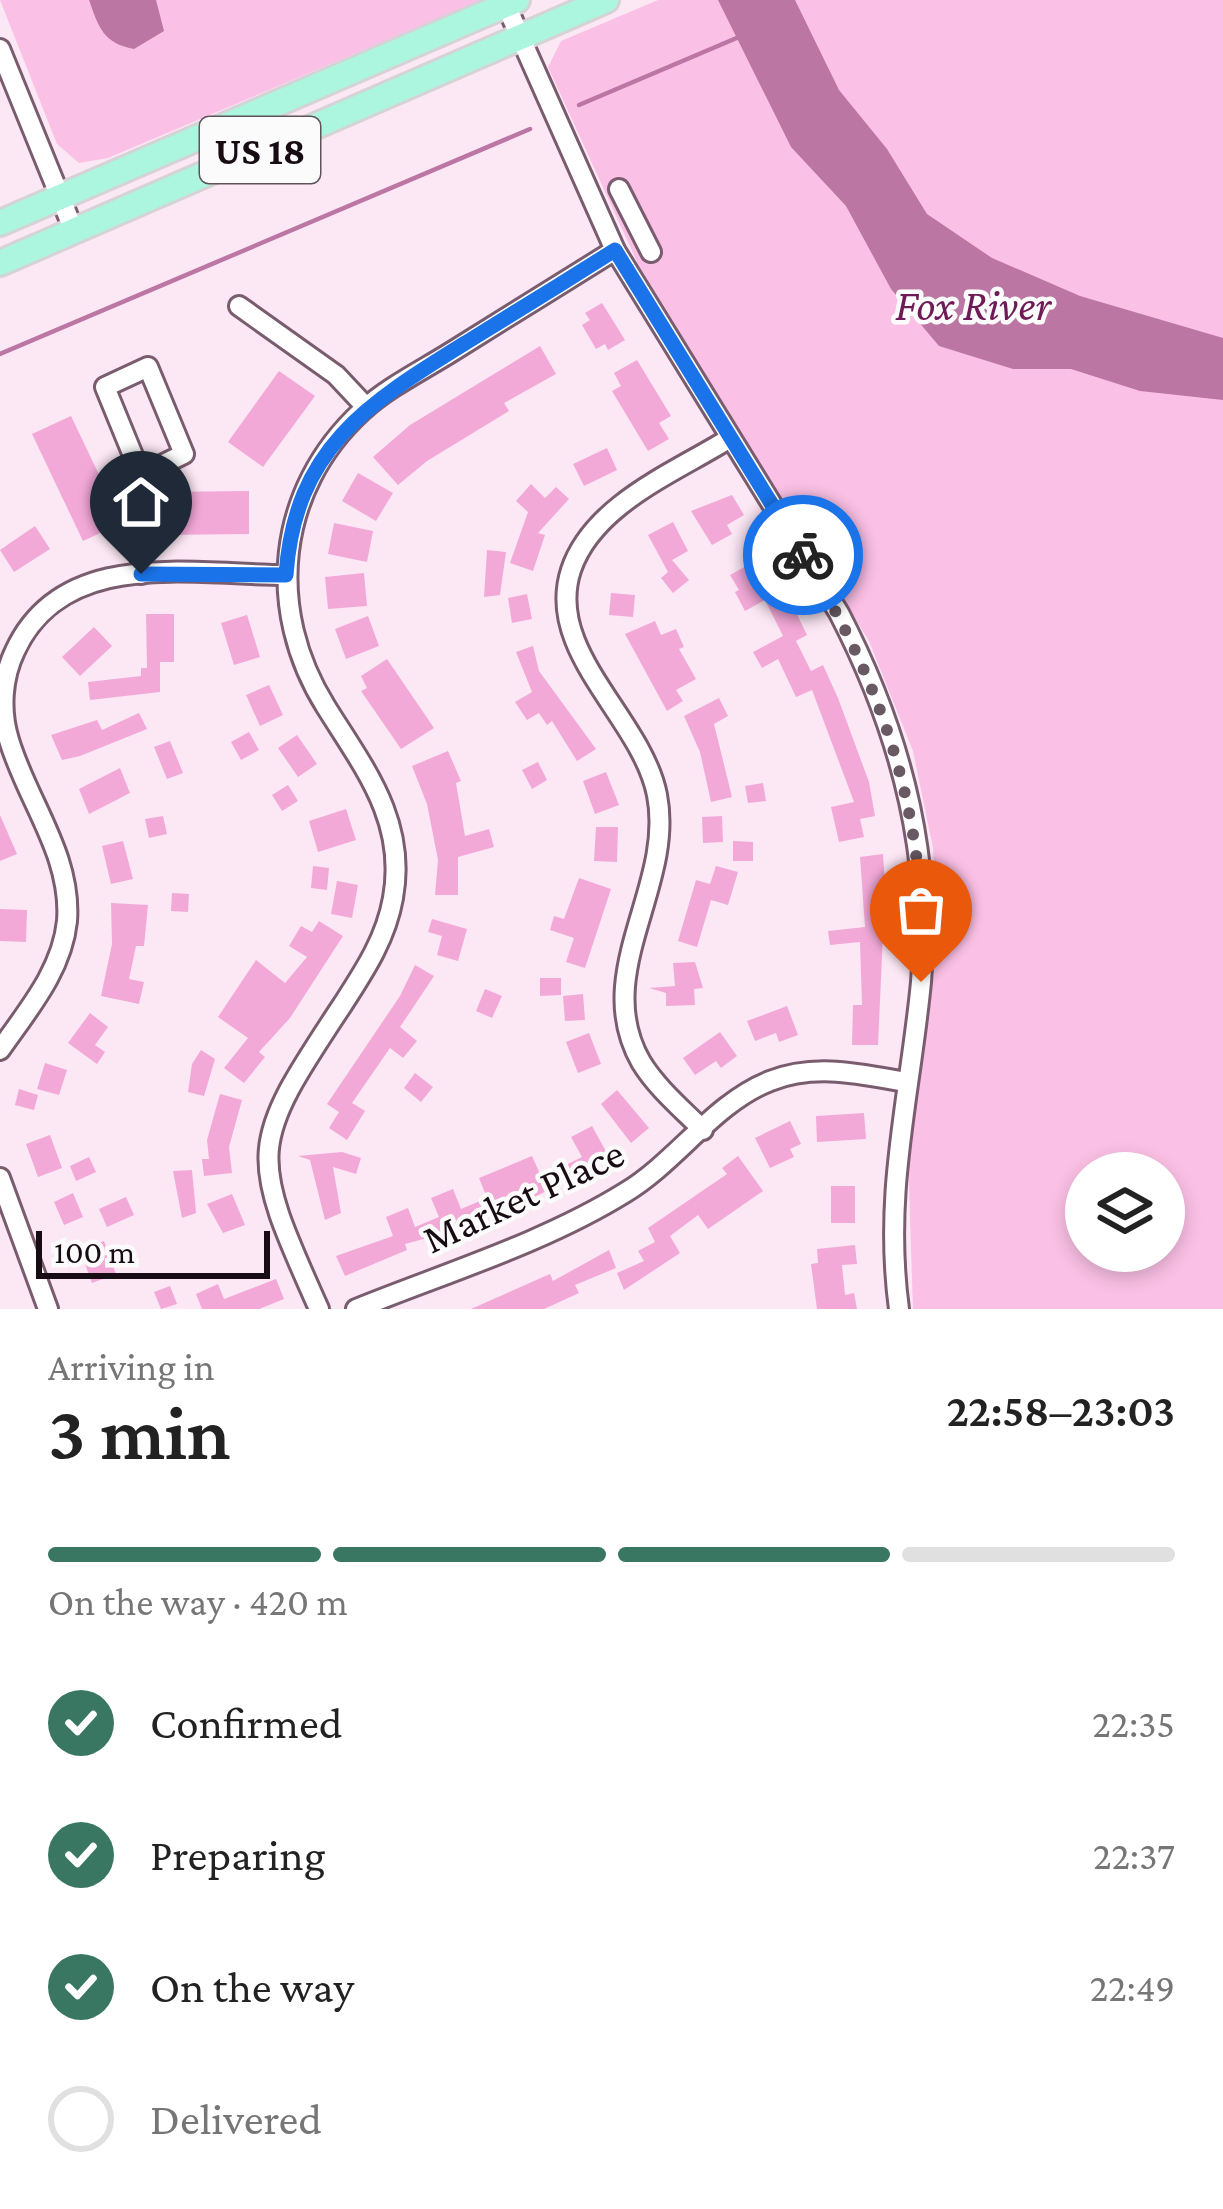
<!DOCTYPE html>
<meta charset="utf-8">
<style>
body{margin:0;font-family:"Crimson Pro",serif;background:#f6f6f6;color:#222;height:100vh;display:flex;flex-direction:column;font-size:45px;white-space:nowrap}
*{box-sizing:border-box;margin:0}
p{font-size:39px;color:#767676}
.icon{flex:none;width:66px;height:66px;fill:none;stroke:currentColor;stroke-width:2;stroke-linecap:round;stroke-linejoin:round}
.map{position:relative;height:1309px;overflow:hidden}
.drawer{display:flex;flex-direction:column;background:#fff;flex:1}
.drawer>*{flex:none}
.tools{position:absolute;left:1065px;top:1152px;display:grid;gap:24px}
.tools a{display:grid;place-items:center;width:120px;height:120px;border-radius:50%;background:#fff;box-shadow:0 6px 18px #0003;font-size:60px}
.scale{position:absolute;left:36px;bottom:30px;width:234px;box-sizing:border-box;padding-left:12px;border:6px solid #180c14;border-top:0;font-size:33px;line-height:42px;white-space:nowrap;color:#180c14;-webkit-text-stroke:9px #fbfbfb;paint-order:stroke}
.pin{position:absolute;display:grid;place-items:center;width:102px;height:102px;color:#fff;margin:-123px -51px;border-radius:50% 50% 50% 0;rotate:-45deg;box-shadow:0 0 12px #0007}
.pin .icon{rotate:45deg}
.courier{position:absolute;display:grid;place-items:center;width:120px;height:120px;margin:-60px;border:9px solid #1a73e8;border-radius:50%;background:#fff;color:#222;box-shadow:0 3px 15px #0007}
.overview em{font-style:normal;font-weight:600}
.overview div{display:flex;flex-direction:column-reverse}
.overview{display:flex;align-items:center;justify-content:space-between;height:204px;padding:0 48px}
h1{font-size:78px;font-weight:600;line-height:90px}
.bar{display:grid;grid-template-columns:repeat(4,1fr);gap:18px 12px;align-content:center;height:144px;padding:0 48px}
.bar i{height:15px;border-radius:9px;background:#e0e0e0}
.bar .current{background:#3a7763}
.bar p{grid-column:span 4}
ol{padding:0 48px;list-style:none}
li{display:flex;align-items:center;gap:36px;height:132px}
li p{margin-inline-start:auto}
li .icon{padding:12px;border-radius:50%;background:#3a7763;color:#fff;stroke-width:4}
li:last-child{color:#767676}
li i{width:66px;height:66px;border:6px solid #e0e0e0;border-radius:50%}
.map>svg:first-child{display:block}
</style>
<div class="map">
<svg width="1223" height="1309" viewBox="0 0 1223 1309">
<rect width="100%" height="100%" fill="#fce7f4"/>
<g fill="#fbc0e5" fill-rule="evenodd">
<path d="M0,0h482l-374,158 -29,5 -22,-19z"/>
<path d="M658,0h565v1309h-310l-5,-153 30,-212 -5,-96 -20,-97 -44,-110 -231,-377 -90,-197 13,-26zM1086,1173h78v78h-78z"/>
</g>
<g fill="#bb76a3">
<path d="M89,0h67l8,31 -30,18c-31,-6 -35,-21 -45,-49z"/>
<path d="M718,0h77l44,90 48,59 40,65 65,44 88,38 143,42v62l-83,-9 -69,-22h-58l-74,-23 -48,-57 -45,-83 -55,-59z"/>
</g>
<g fill="none" stroke-linecap="round" stroke-linejoin="round">
<g stroke="#bb76a3" stroke-width="4.5">
<path d="M579,105l160,-68"/>
<path d="M0,354l530,-225"/>
</g>
</g>
<g fill="#f3a9d8">
<path d="M602,303l23,37 -17,10 -3,-6 -9,5 -14,-24 8,-5 -5,-7z"/>
<path d="M540,346l16,28 -52,29 5,8 -82,50 -29,24 -25,-28 37,-32z"/>
<path d="M637,360l34,56 -12,7 10,16 -21,12 -36,-60 9,-5 -7,-13z"/>
<path d="M279,371l36,25 -52,71 -35,-25z"/>
<path d="M71,416l51,107 -39,18 -51,-107z"/>
<path d="M607,448l10,22 -33,16 -11,-22z"/>
<path d="M358,473l35,20 -17,28 -34,-20z"/>
<path d="M531,484l14,14 11,-11 13,12 -31,34 7,2 -12,36 -23,-8 18,-51 -12,-11z"/>
<path d="M249,491v43l-87,1v-43z"/>
<path d="M732,495l12,20 -17,10 5,9 -20,11 -21,-34z"/>
<path d="M673,522l15,29 -16,9 17,20 -16,13 -12,-15 7,-6 -20,-37z"/>
<path d="M334,523l39,8 -6,31 -39,-8z"/>
<path d="M35,526l15,23 -36,23 -14,-22z"/>
<path d="M487,550l19,2 -6,43 -16,2z"/>
<path d="M748,565l8,13 12,-6 25,34 14,29 -11,6 15,30 12,-6 15,33 31,84 6,34 -15,3 4,18 -25,5 -8,-35 23,-5 -42,-112 -16,7 -18,-38 -16,9 -9,-16 30,-16 -18,-36 -20,11 -10,-19 4,-2 -9,-15z"/>
<path d="M364,573l3,33 -39,3 -3,-32z"/>
<path d="M611,593l24,2 -2,22 -24,-2z"/>
<path d="M527,594l5,25 -20,4 -4,-25z"/>
<path d="M146,614h28v48h-14v30l-70,8 -2,-18 53,-6v-8h6z"/>
<path d="M247,615l13,42 -26,8 -13,-42z"/>
<path d="M368,616l11,30 -33,13 -11,-30z"/>
<path d="M655,621l6,14 15,-6 8,18 -5,2 17,30 -20,11 7,11 -16,10 -42,-77z"/>
<path d="M94,627l18,19 -32,30 -18,-19z"/>
<path d="M533,646l6,25 57,78 -19,12 -25,-40 -5,4 -8,-12 -12,7 -12,-18 17,-10 -16,-40z"/>
<path d="M387,659l47,69 -33,21 -40,-58 6,-3 -6,-12z"/>
<path d="M269,685l14,30 -23,11 -14,-31z"/>
<path d="M719,698l9,18 -14,8 18,73 -21,5 -11,-50 -16,-36z"/>
<path d="M139,713l8,16 -67,27 -18,4 -11,-25 46,-15 5,10z"/>
<path d="M249,732l10,18 -18,10 -10,-18z"/>
<path d="M297,735l20,29 -19,13 -20,-29z"/>
<path d="M170,741l13,32 -16,6 -13,-32z"/>
<path d="M448,751l13,30 -5,2 9,53 24,-7 5,18 -36,10v38h-23l3,-35 -11,-56 -15,-38z"/>
<path d="M538,762l9,18 -15,9 -10,-19z"/>
<path d="M120,768l10,25 -41,21 -10,-25z"/>
<path d="M606,772l13,33 -24,9 -12,-33z"/>
<path d="M763,783l3,18 -18,2 -3,-17z"/>
<path d="M288,785l10,16 -16,10 -10,-16z"/>
<path d="M346,809l10,31 -38,12 -9,-31z"/>
<path d="M0,815l17,39 -17,7z"/>
<path d="M163,816l4,18 -18,4 -4,-19z"/>
<path d="M722,816l1,26 -20,1 -1,-26z"/>
<path d="M596,827h22l-1,35 -23,-1z"/>
<path d="M123,841l10,38 -22,5 -9,-38z"/>
<path d="M733,841l20,1v19h-20z"/>
<path d="M883,854l5,80h-5l-5,111h-26l1,-40h9l-2,-63 -30,3 -2,-14 37,-4 -5,-70z"/>
<path d="M313,866l16,2 -2,22 -16,-2z"/>
<path d="M716,866l22,6 -10,33 -17,-5 -14,47 -19,-6 18,-61 14,4z"/>
<path d="M579,878l32,11 -26,79 -19,-6 8,-24 -24,-8 4,-14 10,3z"/>
<path d="M337,881l21,4 -6,33 -21,-4z"/>
<path d="M172,893l17,1 -1,18 -17,-1z"/>
<path d="M111,903l37,2 -4,41h-8l-7,33 15,3 -5,22 -38,-8 11,-52z"/>
<path d="M0,909l27,1 -1,32 -26,-1z"/>
<path d="M432,919l35,10 -9,32 -21,-6 5,-19 -14,-4z"/>
<path d="M319,921l24,15 -53,82 -31,34 6,5 -21,26 -20,-15 24,-30 -30,-21 38,-57 29,23 22,-26 -18,-11 12,-20 11,6z"/>
<path d="M695,962l8,26 -9,1 1,16 -29,1v-13l-17,-5 26,-2 -2,-23z"/>
<path d="M415,965l19,11 -34,51 17,14 -14,17 -13,-10 -38,55 13,8 -18,29 -18,-12 10,-16 -12,-8 73,-108z"/>
<path d="M540,978h21v17l-21,1z"/>
<path d="M485,989l17,7 -10,22 -16,-7z"/>
<path d="M583,994l2,26 -20,1 -2,-25z"/>
<path d="M787,1006l11,29 -19,7 -3,-9 -21,8 -8,-20z"/>
<path d="M90,1013l18,14 -13,18 10,7 -8,12 -29,-21z"/>
<path d="M720,1032l17,24 -16,12 -5,-7 -21,14 -12,-17z"/>
<path d="M589,1033l12,31 -23,9 -12,-31z"/>
<path d="M201,1050l14,9 -11,37 -16,-4 4,-28z"/>
<path d="M45,1063l22,7 -8,25 -22,-6z"/>
<path d="M415,1073l18,14 -12,15 -17,-14z"/>
<path d="M19,1089l19,6 -4,15 -19,-5z"/>
<path d="M617,1090l32,38 -18,15 -30,-39z"/>
<path d="M220,1094l22,6 -13,47 3,26 -28,3 -2,-17h7l-2,-19z"/>
<path d="M864,1113l2,26 -49,3 -1,-26z"/>
<path d="M790,1121l11,23 -11,5 4,8 -24,11 -15,-30z"/>
<path d="M592,1126l16,29 -14,8 3,4 -69,33 -2,-5 -27,11 2,5 -21,8 -2,-4 -27,11 2,5 -48,13 2,6 -62,26 -9,-20 57,-20 -7,-19 22,-9 7,19 24,-10 -8,-19 22,-9 8,20 26,-11 -8,-20 53,-22 8,18 16,-4 26,-13 -11,-20z"/>
<path d="M50,1135l12,33 -24,9 -12,-33z"/>
<path d="M342,1152l19,6 -5,16 -23,-7 8,46 -16,7 -15,-60 -12,-4z"/>
<path d="M738,1156l25,35 -55,38 -10,-14 -28,21 10,17 -56,37 -7,-17 27,-12 -6,-10 17,-9 -7,-14 79,-54 -5,-6z"/>
<path d="M89,1157l7,15 -20,9 -6,-15z"/>
<path d="M192,1170l4,43 -14,5 -9,-47z"/>
<rect x="831" y="1186" width="24" height="37"/>
<path d="M73,1193l10,24 -19,8 -10,-23z"/>
<path d="M232,1194l13,31 -22,8 -16,-29z"/>
<path d="M126,1197l8,18 -27,12 -8,-18z"/>
<path d="M104,1241l12,33 -24,9 -12,-33z"/>
<path d="M855,1245l2,19 -15,1 3,30 9,-2 3,16h-40l-6,-45 7,-1 -1,-14z"/>
<path d="M609,1250l7,18 -41,17 4,8 -35,16h-73l79,-35 3,7z"/>
<path d="M276,1279l8,20 -25,10h-57l-6,-15 22,-10 6,15z"/>
<path d="M170,1286l7,18 -16,5 -7,-17z"/>
</g>
<g fill="none" stroke-linecap="round" stroke-linejoin="round">
<defs>
<g id="minor">
<path d="M506,5l109,245 224,363c59,114 94,239 82,369 -11,115 -38,210 -22,327"/>
<path d="M0,49l74,182"/>
<path d="M619,189l32,63"/>
<path d="M239,306l97,69 30,32"/>
<path d="M141,475l-36,-88 43,-20 36,87 -43,21v99"/>
<path d="M0,1050c27,-39 62,-79 67,-129 5,-66 -40,-120 -58,-181 -9,-29 -7,-62 6,-89 48,-104 177,-76 271,-76"/>
<path d="M703,1130c-21,-21 -47,-43 -62,-68 -51,-89 34,-175 16,-267 -15,-77 -113,-143 -86,-225 22,-66 105,-98 159,-132"/>
<path d="M0,1178l48,131"/>
<path d="M319,1309c-71,-158 -71,-162 24,-305 22,-34 43,-66 50,-106 14,-77 -29,-130 -67,-191 -61,-97 -50,-217 36,-296 26,-24 61,-41 91,-60 54,-34 108,-67 162,-101"/>
<path d="M356,1309c89,-36 188,-66 270,-117 51,-31 88,-89 144,-111 45,-18 90,-7 136,1"/>
</g>
<g id="major">
<path d="M0,223l517,-223"/>
<path d="M0,263l606,-263"/>
</g>
</defs>
<use href="#minor" stroke="#7a5c6f" stroke-width="24"/>
<use href="#major" stroke="#d5d3d5" stroke-width="30"/>
<use href="#minor" stroke="#fff" stroke-width="18"/>
<use href="#major" stroke="#acf5de" stroke-width="24"/>
</g>
<g fill="none" stroke-linecap="round" stroke-linejoin="round">
<path stroke="#685962" stroke-width="12" stroke-dasharray="0 21.6" d="M803,555c83,134 126,269 118,427"/>
<path stroke="#1a73e8" stroke-width="15" d="M141,574l145,1c9,-127 81,-171 181,-233 49,-30 99,-61 148,-92l188,305"/>
</g>
<g text-anchor="middle" stroke-width="9" stroke-linejoin="round" paint-order="stroke">
<rect fill="#fbfbfb" stroke="#5c5459" stroke-width="3" x="200" y="117" width="120" height="66" rx="9"/>
<g font-size="39" font-weight="bold" fill="#180c14">
<text x="260" y="164">US 18</text>
</g>
<g font-size="42" fill="#180c14" stroke="#fbfbfb">
<text transform="translate(523 1195) rotate(-25)" y="15">Market Place</text>
</g>
<g font-size="45" font-style="italic" fill="#6d1a57" stroke="#fbfbfb">
<text x="973" y="320">Fox River</text>
</g>
</g>
</svg>
<div class="tools">
<a><svg class="icon" aria-label="layers" viewBox="0 0 24 24"><path d="M12 4l9 5-9 5-9-5zM3 14l9 5 9-5"/></svg></a>
</div>
<div class="scale">100 m</div>
<div class="pin" style="left:921px;top:982px;background:#ea580c"><svg class="icon" aria-label="bag" viewBox="0 0 24 24"><path d="M5 8h14l-1 12H6zM9 8a3 3 0 0 1 6 0"/></svg></div>
<div class="pin" style="left:141px;top:574px;background:#1f2937"><svg class="icon" aria-label="home" viewBox="0 0 24 24"><path d="M3 11l9-7 9 7M6 9v11h12V9"/></svg></div>
<div class="courier" style="left:803px;top:555px"><svg class="icon" aria-label="bike" viewBox="0 0 24 24"><circle cx="6" cy="16" r="4"/><circle cx="18" cy="16" r="4"/><path d="M6 16l4-8h5l3 8M10 8l3 8H6M13 5h3"/></svg></div>
</div>
<section class="drawer">
<div class="overview"><div><h1>3 min</h1><p>Arriving in</p></div><em>22:58–23:03</em></div>
<div class="bar"><i class="current"></i><i class="current"></i><i class="current"></i><i></i><p>On the way · 420 m</p></div>
<ol>
<li><svg class="icon" aria-label="check" viewBox="0 0 24 24"><path d="M5 12l5 5 9-10"/></svg>Confirmed<p>22:35</p></li>
<li><svg class="icon" aria-label="check" viewBox="0 0 24 24"><path d="M5 12l5 5 9-10"/></svg>Preparing<p>22:37</p></li>
<li><svg class="icon" aria-label="check" viewBox="0 0 24 24"><path d="M5 12l5 5 9-10"/></svg>On the way<p>22:49</p></li>
<li><i></i>Delivered</li>
</ol>
</section>
